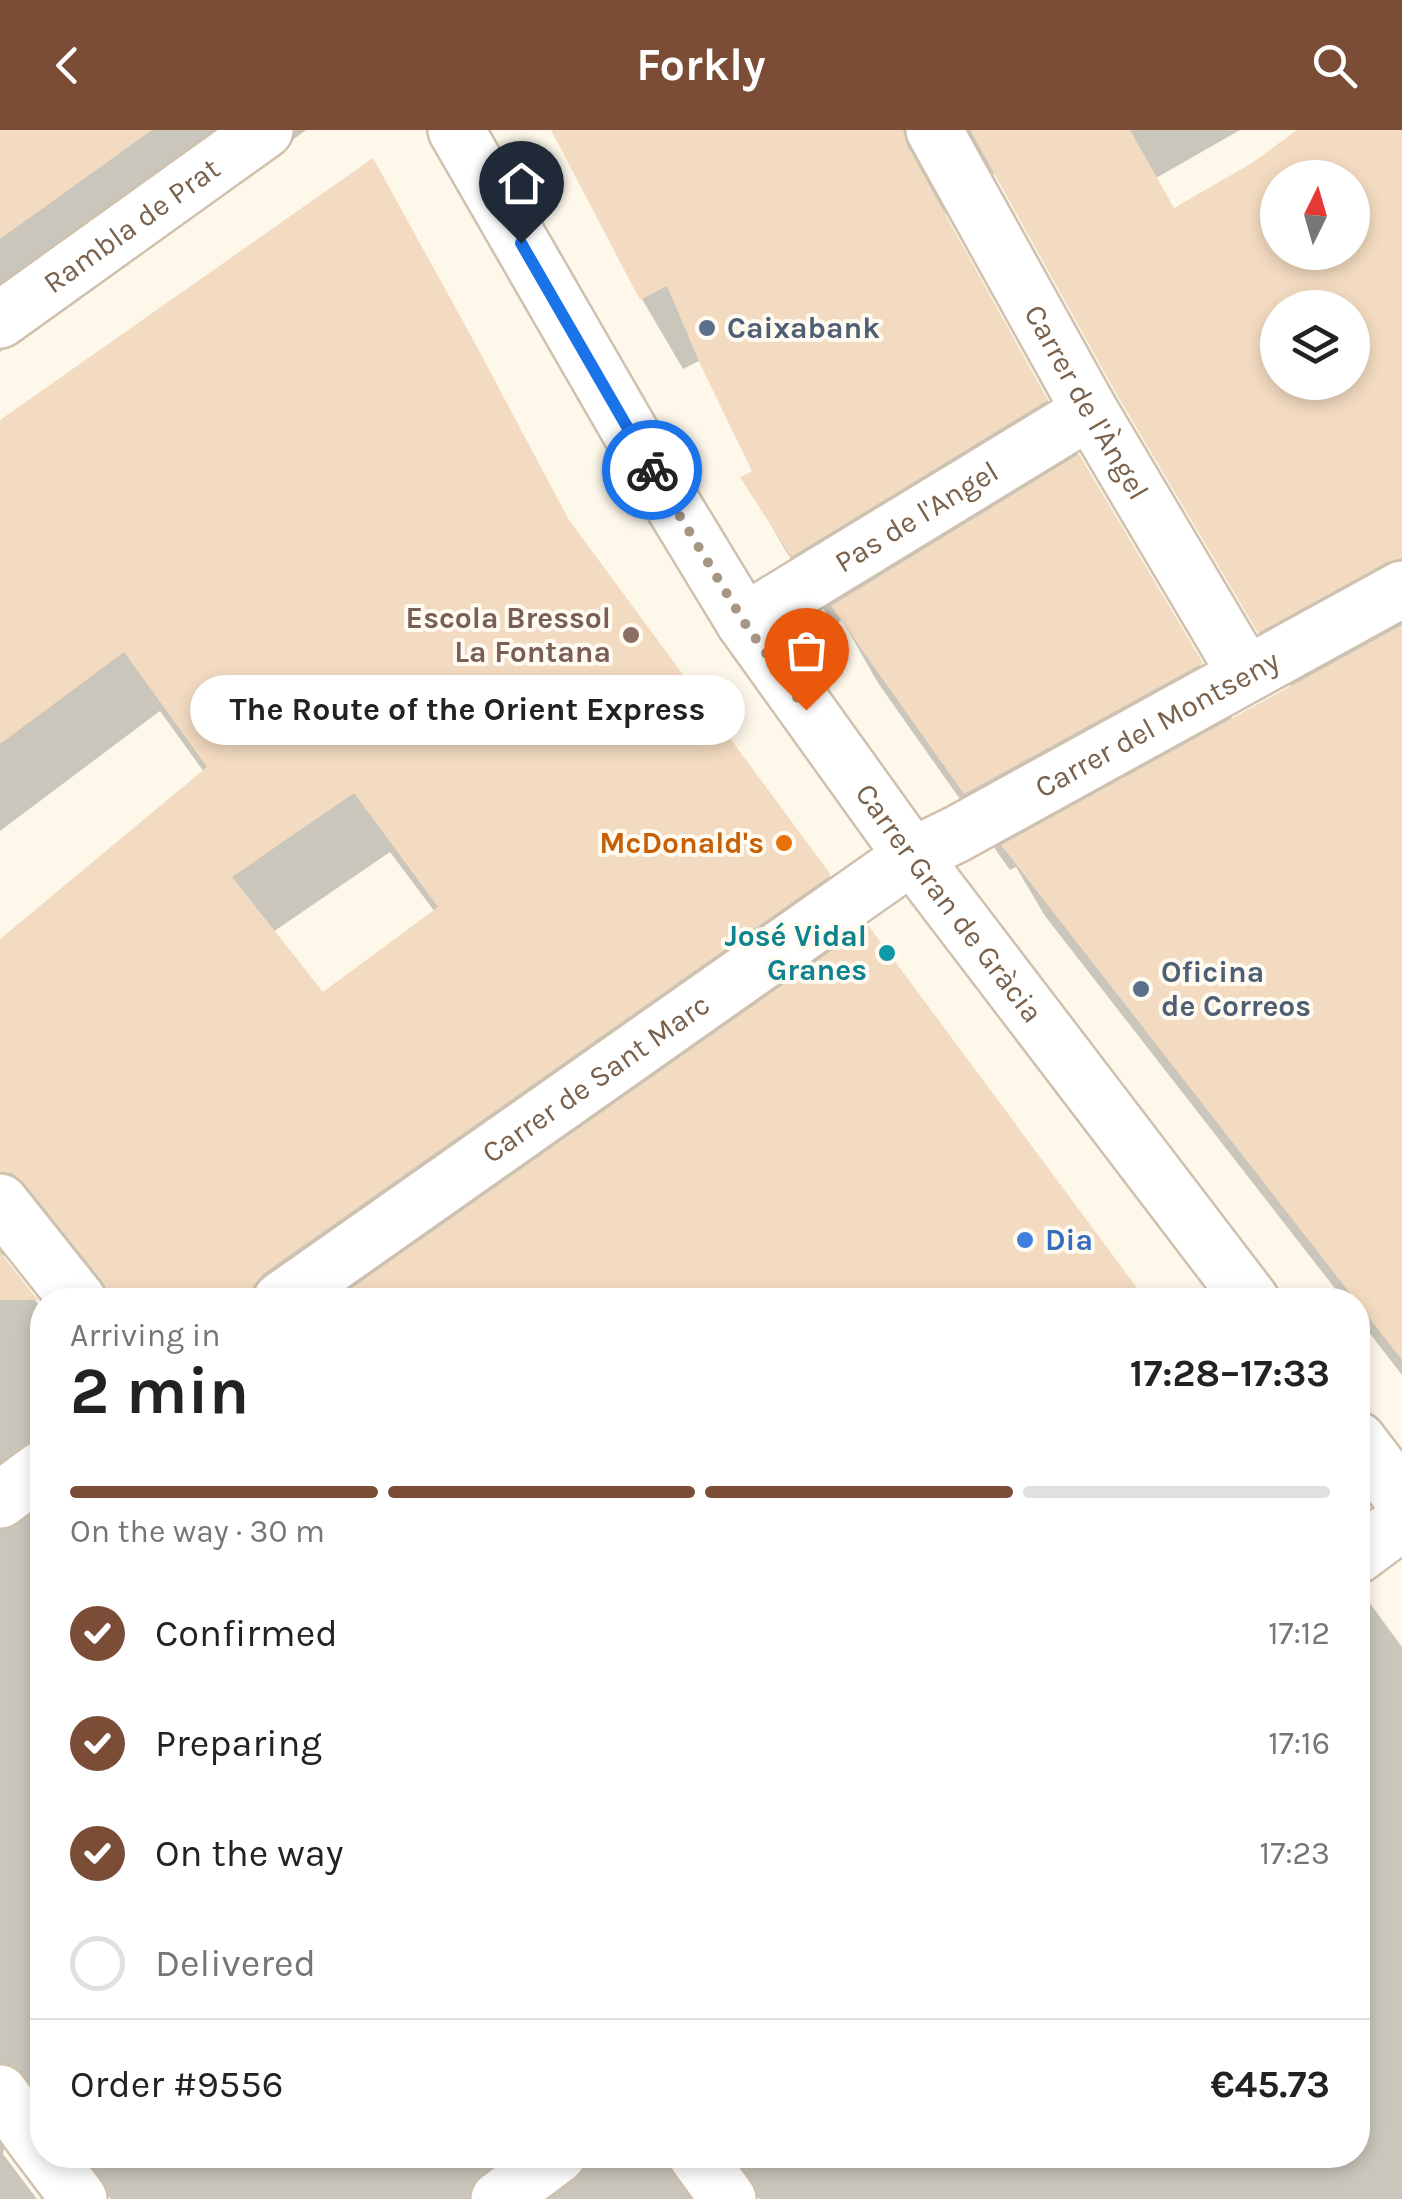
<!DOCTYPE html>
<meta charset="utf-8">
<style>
body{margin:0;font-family:Karla,sans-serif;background:#f2f2f2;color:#222;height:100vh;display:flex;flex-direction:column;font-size:38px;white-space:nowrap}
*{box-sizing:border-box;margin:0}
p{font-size:32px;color:#767676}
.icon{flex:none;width:55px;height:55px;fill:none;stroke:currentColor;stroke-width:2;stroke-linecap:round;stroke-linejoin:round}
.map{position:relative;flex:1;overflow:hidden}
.side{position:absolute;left:30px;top:1158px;width:1340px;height:880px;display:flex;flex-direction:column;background:#fff;border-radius:40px;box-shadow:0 5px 15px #0003}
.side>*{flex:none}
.needle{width:65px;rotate:5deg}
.fabs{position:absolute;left:1260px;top:30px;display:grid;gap:20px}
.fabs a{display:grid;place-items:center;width:110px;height:110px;border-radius:50%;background:#fff;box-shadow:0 5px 15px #0003;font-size:50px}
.pin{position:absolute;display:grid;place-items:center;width:85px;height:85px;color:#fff;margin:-102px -42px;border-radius:50% 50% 50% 0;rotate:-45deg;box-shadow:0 0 10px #0007}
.pin .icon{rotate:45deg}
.courier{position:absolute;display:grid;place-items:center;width:100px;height:100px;margin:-50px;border:8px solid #1a73e8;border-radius:50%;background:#fff;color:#222;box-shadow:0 2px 12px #0007}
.bubble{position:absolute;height:70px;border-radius:35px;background:#fff;box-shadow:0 5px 15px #0003;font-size:32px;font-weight:700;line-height:70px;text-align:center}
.head em{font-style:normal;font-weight:700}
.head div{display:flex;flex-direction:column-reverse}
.head{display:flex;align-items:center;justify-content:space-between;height:170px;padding:0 40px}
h1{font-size:65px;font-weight:700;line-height:75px}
.bar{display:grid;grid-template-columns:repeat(4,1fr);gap:15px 10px;align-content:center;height:120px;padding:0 40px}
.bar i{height:12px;border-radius:8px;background:#e0e0e0}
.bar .active{background:#7b4d36}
.bar p{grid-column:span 4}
.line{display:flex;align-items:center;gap:25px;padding:0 40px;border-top:2px solid #e0e0e0}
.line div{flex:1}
ol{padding:0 40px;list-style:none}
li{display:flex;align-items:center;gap:30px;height:110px}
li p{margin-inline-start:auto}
li .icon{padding:10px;border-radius:50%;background:#7b4d36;color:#fff;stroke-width:4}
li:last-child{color:#767676}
li i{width:55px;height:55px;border:5px solid #e0e0e0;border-radius:50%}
header{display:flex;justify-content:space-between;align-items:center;height:130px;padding:0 40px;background:#7b4d36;color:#fff;font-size:45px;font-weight:700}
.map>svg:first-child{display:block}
</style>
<header><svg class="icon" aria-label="back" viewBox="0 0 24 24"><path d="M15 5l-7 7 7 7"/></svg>Forkly<svg class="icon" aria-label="search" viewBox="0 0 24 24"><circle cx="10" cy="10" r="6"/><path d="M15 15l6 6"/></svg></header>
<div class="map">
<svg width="1402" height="2069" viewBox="0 0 1402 2069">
<rect width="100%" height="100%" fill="#fdf8ea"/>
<g fill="#0003" fill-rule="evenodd">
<path d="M0,0h306l-144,107 -162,115z"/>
<path d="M554,0h686l-84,48 18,33 80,-46 47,-35h101v1245l-44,-57v-18h-14l-299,-384 -29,-49 -6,3 -132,-187 -36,-63 -8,5 -50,-77 -40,-70 11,-6 -54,-112 -18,9 -41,-70zM977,39l17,5 7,7 160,285 131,222 -59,32 -147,-250 -140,-253 -4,-16zM1278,48h74v74h-74zM1278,178h74v74h-74z"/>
<path d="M406,91l171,315 252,340 32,57 283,367h-1037l-46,-58 -47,-4 -10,15 -1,7 39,49v814l-37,20 -2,11 34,45h-37v-1257l204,-170 -44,-61 -160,120v-408zM390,722l45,60 -112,83 -50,-63z"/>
<path d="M1358,1472l3,6 8,-6 33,45v552h-642l-14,-12 -42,12h-593l-33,-44h1280z"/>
</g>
<g fill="#f3dbc1" fill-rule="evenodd">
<path d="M0,0h152l-152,109z"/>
<path d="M551,0h352l4,15 141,255 -257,157 -51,-80 12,-6 -51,-105 -34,-80 -27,14z"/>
<path d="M970,0h160l44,78 78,-45 45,-33h105v428l-15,4 -129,71 -141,-238zM1278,48h74v74h-74zM1278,178h74v74h-74z"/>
<path d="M373,28l103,187 93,175 262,355 -568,399 -10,12 -3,14h-142l1,-6 -7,-13 -78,-98 -12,-10 -12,-1v-233l207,-172 -83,-115 -124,92v-324zM354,663l84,114 -115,85 -91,-115z"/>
<path d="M1079,324l124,209 -239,131 -133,-188z"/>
<path d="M1402,495v735l-401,-515z"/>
<path d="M868,795l278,375h-811z"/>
<path d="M0,1122l38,48h-38z"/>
</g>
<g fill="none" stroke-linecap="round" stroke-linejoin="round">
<defs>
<g id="minor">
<path id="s1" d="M456,0l206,357 82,135 168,234 339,444"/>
<path id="s2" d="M934,0l156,281 156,263"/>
<path id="s3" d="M0,190l265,-190"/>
<path id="s4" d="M744,492l346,-211"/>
<path d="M0,1072l78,98"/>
<path id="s5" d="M281,1170l631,-444 45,-22 445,-245"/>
<path d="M1358,1310l44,58"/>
<path d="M0,1370l42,-31"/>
<path d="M1358,1425l44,-33"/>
<path d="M0,1963l42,57"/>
<path d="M46,2025l33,44"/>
<path d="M696,2025l32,44"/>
<path d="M499,2069l59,-44"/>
</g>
</defs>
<use href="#minor" stroke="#d0c1ae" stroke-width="60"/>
<use href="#minor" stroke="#fff" stroke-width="55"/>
</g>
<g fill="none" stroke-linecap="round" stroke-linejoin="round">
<path stroke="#a79683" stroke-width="10" stroke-dasharray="0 18" d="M652,340l92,152 62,88"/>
<path stroke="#1a73e8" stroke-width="12" d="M521,113l131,227"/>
</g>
<g fill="#5c6f8a" stroke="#fffbf1" stroke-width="4">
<circle cx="707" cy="198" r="10"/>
<circle cx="1141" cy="859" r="10"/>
</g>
<circle fill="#8d6e63" stroke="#fffbf1" stroke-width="4" cx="631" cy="505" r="10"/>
<circle fill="#e8710a" stroke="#fffbf1" stroke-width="4" cx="784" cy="713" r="10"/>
<circle fill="#0f9aa8" stroke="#fffbf1" stroke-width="4" cx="887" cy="823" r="10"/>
<circle fill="#3f7fe0" stroke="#fffbf1" stroke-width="4" cx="1025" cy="1110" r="10"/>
<g text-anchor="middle" stroke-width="8" stroke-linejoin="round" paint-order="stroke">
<g font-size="30" fill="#79614c" stroke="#fffbf1">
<text dy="10" stroke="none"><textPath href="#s3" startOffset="162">Rambla de Prat</textPath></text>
<text dy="10" stroke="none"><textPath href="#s2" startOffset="312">Carrer de l'Àngel</textPath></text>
<text dy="10" stroke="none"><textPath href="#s4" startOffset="202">Pas de l'Angel</textPath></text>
<text dy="10" stroke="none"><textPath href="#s5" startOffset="1050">Carrer del Montseny</textPath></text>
<text dy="10" stroke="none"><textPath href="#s1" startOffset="918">Carrer Gran de Gràcia</textPath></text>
<text dy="10" stroke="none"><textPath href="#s5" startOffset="385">Carrer de Sant Marc</textPath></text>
</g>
<g font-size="30" font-weight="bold" fill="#4e5e75" stroke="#fffbf1" text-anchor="start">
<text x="727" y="208">Caixabank</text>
<text x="1161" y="852">Oficina<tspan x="1161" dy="34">de Correos</tspan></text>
</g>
<g font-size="30" font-weight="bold" fill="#785e54" stroke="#fffbf1" text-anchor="end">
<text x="611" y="498">Escola Bressol<tspan x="611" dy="34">La Fontana</tspan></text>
</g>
<g font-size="30" font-weight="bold" fill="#c56008" stroke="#fffbf1" text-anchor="end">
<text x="764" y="723">McDonald's</text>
</g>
<g font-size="30" font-weight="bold" fill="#0d838f" stroke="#fffbf1" text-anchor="end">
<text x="867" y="816">José Vidal<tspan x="867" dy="34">Granes</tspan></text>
</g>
<g font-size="30" font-weight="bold" fill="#366cbe" stroke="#fffbf1" text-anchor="start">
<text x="1045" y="1120">Dia</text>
</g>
</g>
</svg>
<div class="fabs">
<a><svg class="needle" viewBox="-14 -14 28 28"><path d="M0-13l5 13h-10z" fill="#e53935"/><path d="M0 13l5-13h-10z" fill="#767676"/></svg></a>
<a><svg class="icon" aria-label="layers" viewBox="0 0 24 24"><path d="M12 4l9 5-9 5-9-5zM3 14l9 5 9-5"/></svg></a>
</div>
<div class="pin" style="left:806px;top:580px;background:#ea580c"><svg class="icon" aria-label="bag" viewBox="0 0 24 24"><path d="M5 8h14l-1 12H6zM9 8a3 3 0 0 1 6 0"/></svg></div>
<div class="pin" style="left:521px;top:113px;background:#1f2937"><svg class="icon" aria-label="home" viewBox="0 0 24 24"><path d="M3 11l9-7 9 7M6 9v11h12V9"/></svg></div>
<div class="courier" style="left:652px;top:340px"><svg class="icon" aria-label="bike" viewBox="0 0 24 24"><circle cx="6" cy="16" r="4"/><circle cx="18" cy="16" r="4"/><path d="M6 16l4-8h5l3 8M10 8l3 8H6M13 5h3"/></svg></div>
<div class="bubble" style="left:190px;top:545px;width:555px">The Route of the Orient Express</div>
<section class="side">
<div class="head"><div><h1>2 min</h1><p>Arriving in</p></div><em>17:28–17:33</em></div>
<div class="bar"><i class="active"></i><i class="active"></i><i class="active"></i><i></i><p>On the way · 30 m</p></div>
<ol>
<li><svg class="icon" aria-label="check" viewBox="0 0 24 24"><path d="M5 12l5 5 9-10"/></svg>Confirmed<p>17:12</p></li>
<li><svg class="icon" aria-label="check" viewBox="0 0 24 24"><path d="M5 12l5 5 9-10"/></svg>Preparing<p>17:16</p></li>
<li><svg class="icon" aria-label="check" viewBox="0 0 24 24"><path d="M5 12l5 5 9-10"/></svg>On the way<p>17:23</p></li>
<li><i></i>Delivered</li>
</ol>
<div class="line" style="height:130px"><div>Order #9556</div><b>€45.73</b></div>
</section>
</div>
